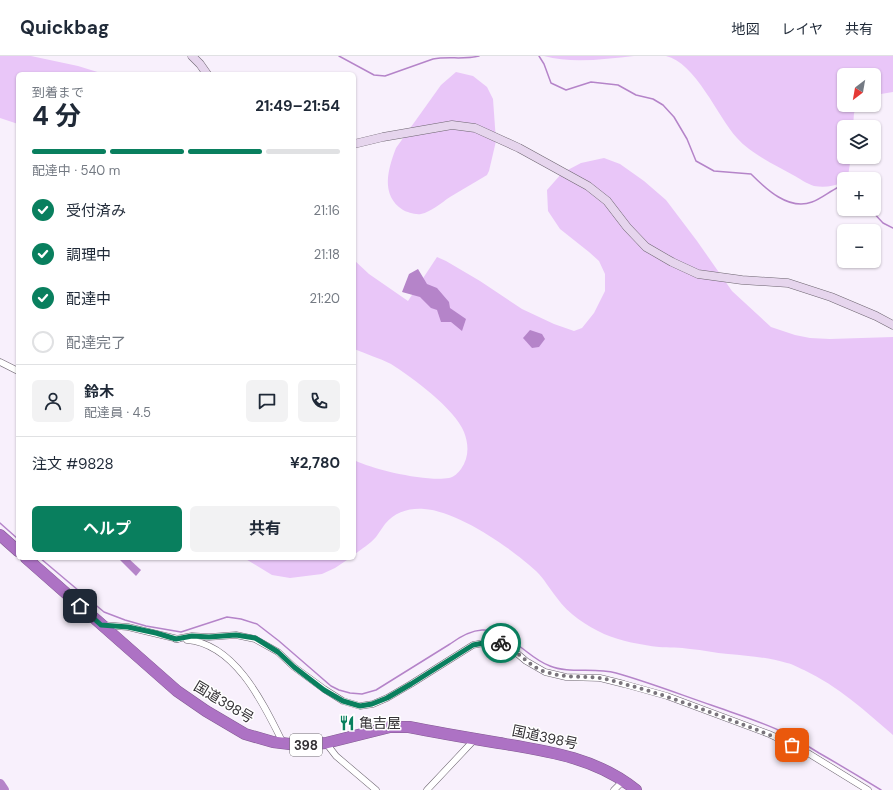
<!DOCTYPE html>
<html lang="ja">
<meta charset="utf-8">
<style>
body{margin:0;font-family:"DM Sans","Noto Sans JP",sans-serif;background:#f2f2f3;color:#1f2937;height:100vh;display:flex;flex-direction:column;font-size:15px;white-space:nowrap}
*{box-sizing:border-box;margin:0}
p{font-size:13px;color:#747a83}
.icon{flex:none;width:22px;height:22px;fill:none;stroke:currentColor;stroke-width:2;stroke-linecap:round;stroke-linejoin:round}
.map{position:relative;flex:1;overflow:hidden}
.sheet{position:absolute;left:16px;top:16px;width:340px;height:488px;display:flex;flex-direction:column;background:#fff;border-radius:6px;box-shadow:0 1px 3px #0004}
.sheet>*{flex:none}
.needle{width:26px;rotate:211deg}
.fabs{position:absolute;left:837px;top:12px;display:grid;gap:8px}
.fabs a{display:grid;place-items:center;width:44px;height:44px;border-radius:6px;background:#fff;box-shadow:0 1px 3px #0004;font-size:20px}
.pin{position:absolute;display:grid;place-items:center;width:34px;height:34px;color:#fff;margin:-17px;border-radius:8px;box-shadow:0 2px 6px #0006}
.courier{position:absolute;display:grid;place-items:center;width:40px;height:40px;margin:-20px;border:3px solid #097f5e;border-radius:50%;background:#fff;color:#222;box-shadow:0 1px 5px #0007}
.headline em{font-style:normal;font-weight:700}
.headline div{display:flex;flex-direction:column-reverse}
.headline{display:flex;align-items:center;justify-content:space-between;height:68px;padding:0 16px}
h1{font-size:26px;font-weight:700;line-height:30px}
.bar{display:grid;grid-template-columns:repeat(4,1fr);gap:6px 4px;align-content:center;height:48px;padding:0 16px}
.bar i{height:5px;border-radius:3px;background:#e0e1e3}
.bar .on{background:#097f5e}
.bar p{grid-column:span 4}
.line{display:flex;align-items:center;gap:10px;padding:0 16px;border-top:1px solid #e0e1e3}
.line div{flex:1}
.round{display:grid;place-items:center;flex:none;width:42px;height:42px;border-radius:6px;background:#f2f2f3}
ol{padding:0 16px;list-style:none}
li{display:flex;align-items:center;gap:12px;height:44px}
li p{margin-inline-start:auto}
li .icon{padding:4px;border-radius:50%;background:#097f5e;color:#fff;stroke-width:4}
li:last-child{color:#747a83}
li i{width:22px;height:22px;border:2px solid #e0e1e3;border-radius:50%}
.primary-button{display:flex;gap:8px;margin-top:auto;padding:8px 16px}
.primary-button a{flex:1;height:46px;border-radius:6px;background:#097f5e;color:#fff;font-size:16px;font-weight:700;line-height:46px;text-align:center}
.primary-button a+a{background:#f2f2f3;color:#1f2937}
header{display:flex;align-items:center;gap:24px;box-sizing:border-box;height:56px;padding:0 20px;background:#fff;border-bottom:1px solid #e0e1e3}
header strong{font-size:19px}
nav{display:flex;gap:22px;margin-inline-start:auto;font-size:14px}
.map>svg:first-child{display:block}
</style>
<header>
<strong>Quickbag</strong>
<nav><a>地図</a><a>レイヤ</a><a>共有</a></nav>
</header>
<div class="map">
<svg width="893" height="734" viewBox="0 0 893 734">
<rect width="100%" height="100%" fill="#f8f0fc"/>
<g fill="#e9c6f8">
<path d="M0,0h31l47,10 26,8h-86v50l-18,-6z"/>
<path d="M544,0h90c-29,3 -62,8 -90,0z"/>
<path d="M666,0h227v36l-12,2 -7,3v-22h-30v30h15l-5,8 -1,14h-9v30h7l-3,19 -2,3h-2v3c-10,4 -19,6 -30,4 -7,-2 -15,-8 -21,-11 -18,-10 -43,-22 -56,-37 -19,-21 -42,-76 -71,-82z"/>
<path d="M456,16l17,4 14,11 6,12 3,42 -7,30 -2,4c-12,7 -25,15 -37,22 -9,6 -19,15 -29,17 -6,1 -14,-2 -18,-4 -23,-15 -15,-41 -7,-62l45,-63z"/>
<path d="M604,102l16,6 24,17 22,19 31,41 35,50 39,36 24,8 15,3 20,1 63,-2v398c-28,-24 -55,-49 -89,-65 -5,-2 -11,-6 -17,-7 -20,-6 -39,-7 -59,-9 -13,-1 -25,-4 -38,-5 -10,-2 -21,-1 -31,-2 -18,-2 -38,-6 -55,-13 -17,-8 -36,-20 -47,-36 -8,-10 -12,-18 -21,-27 -25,-23 -78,-60 -112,-62 -15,-1 -29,3 -39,15 -3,4 -6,9 -9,13 -6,7 -15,12 -22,18v-95c20,10 73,22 95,18 5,-1 9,-5 12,-9 8,-11 8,-24 3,-37 -9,-23 -52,-55 -73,-68 -12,-6 -25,-10 -37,-15v-89l15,14 39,27 29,-44 9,4 34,20 42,28 32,15 20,7 8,-3 12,-15 11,-22v-17l-6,-13 -10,-9 -29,-23 -12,-18 -1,-21 15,-17 19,-10z"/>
<path d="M244,502h106l-15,10 -13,6 -32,4 -18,-3z"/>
</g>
<g fill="#b584c9">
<path d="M418,213l9,15 10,4 12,14 1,6 16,11 -4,12 -11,-9h-10l-4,-12 -6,-2 -11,-11 -18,-5 7,-18z"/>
<path d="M530,274l12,4 3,5 -6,8 -7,1 -9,-10z"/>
<path d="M121,502h7l13,12 -5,6 -16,-16z"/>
</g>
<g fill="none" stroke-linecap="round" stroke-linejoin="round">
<g stroke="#b584c9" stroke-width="1.5">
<path d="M339,0l35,19 11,1 48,-17c15,-3 31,1 46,-3"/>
<path d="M539,0l5,8 7,19 15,7 25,-8 27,3 18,10 17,4 10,6 11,12 13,22 9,22 18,10 37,3c15,15 38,37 61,28 9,-3 18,-11 27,-15l5,1"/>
<path d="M870,153l13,14 10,5"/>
<path d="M0,467l18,16"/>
<path d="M40,502l64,54 21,8 21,6 35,6 46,-15 14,2 16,5 22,17 52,45 8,4 11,3 12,1 14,-4 74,-46c23,-17 41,-20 65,-1 12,8 21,18 35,23 19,8 45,1 66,7 32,9 63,21 95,32 25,9 52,17 76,29 11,6 21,12 32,19 21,12 41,24 62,37"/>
</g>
<path stroke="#b584c9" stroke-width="10" d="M0,728l4,6"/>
<defs>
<g id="street">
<path d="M0,306l18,9"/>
<path d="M103,569l25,2 50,12"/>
<path d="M176,583l16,-3 17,1 27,-2 19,4 23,13 16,15 30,22 19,12 17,5 13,-2 14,-6 24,-14 62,-39 16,-3h11l7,3 19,16 19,11 21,5 34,1 24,6 43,12 102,38 34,16 65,40"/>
<path d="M187,584c49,4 77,65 96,103"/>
<path d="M326,687l10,13 40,34"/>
<path d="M427,734l48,-51"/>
<path d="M614,734l10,-10"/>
</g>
<g id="secondary">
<path d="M192,0l8,8 7,10"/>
<path d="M354,88l29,-7 69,-12 23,3 44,20 69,38 19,15 20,26 19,20 26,15 26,12 44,6 46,3 43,14 45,19 17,9"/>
</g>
<g id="highway">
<path d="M0,479l18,16"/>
<path d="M26,502l151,133 29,20 39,23 28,8 25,3 28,-2 64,-16h19c30,6 60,11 90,16 49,8 98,15 137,47"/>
</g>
</defs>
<use href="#street" stroke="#6d6570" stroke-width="7"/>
<use href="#secondary" stroke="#6d6570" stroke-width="9"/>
<use href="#highway" stroke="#835b92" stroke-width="12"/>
<use href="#street" stroke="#fff" stroke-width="6"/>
<use href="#secondary" stroke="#e6d5ed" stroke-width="8"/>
<use href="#highway" stroke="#ad72c4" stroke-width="11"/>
</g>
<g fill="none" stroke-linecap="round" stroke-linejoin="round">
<path stroke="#79747b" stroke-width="4" stroke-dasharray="0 7.2" d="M501,587c17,7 28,24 45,29 18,6 36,4 54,6 8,1 16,4 24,6 29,7 58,18 86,28 28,11 55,20 82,33"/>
<path stroke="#097f5e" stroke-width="5" d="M80,550l21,19 27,2 28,6 20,6 16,-3 17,1 27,-2 19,3 23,14 16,15 30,23 19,11 17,5 12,-2 15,-6 24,-14 62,-39 16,-3 12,1"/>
</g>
<defs>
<symbol id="restaurant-bare" viewBox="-9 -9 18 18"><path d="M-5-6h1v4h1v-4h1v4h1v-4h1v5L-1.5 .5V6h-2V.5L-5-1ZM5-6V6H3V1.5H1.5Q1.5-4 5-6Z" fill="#097f5e" stroke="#fff" stroke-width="2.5" paint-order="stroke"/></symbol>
</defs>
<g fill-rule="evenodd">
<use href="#restaurant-bare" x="336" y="656" width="22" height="22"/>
</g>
<g text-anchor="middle" stroke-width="3" stroke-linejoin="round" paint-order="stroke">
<rect fill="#fff" stroke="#716f72" stroke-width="1" x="290" y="678" width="32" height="22" rx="3"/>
<g font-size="13" font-weight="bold" fill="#343135">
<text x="306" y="694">398</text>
</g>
<g font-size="14" fill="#343135" stroke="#fff">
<text transform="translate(224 646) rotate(31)" y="5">国道398号</text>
<text transform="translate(545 681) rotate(12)" y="5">国道398号</text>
</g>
<g font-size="14" fill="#343135" stroke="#fff" text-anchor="start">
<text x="359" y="672">亀吉屋</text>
</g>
</g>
</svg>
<div class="fabs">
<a><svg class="needle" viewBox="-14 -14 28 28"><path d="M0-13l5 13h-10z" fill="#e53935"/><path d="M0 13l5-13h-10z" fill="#747a83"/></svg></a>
<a><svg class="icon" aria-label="layers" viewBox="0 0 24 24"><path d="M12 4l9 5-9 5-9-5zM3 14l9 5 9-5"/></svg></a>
<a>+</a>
<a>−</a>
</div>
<div class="pin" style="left:792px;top:689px;background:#ea580c"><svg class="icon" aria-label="bag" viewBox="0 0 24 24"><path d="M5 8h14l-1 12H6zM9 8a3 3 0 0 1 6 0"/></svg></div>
<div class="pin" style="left:80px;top:550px;background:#1f2937"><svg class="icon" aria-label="home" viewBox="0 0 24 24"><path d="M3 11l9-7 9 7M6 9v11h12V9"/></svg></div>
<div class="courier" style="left:501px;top:587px"><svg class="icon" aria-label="bike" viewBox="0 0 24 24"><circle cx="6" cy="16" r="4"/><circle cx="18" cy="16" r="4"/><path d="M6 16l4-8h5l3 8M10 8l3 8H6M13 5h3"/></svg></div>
<section class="sheet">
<div class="headline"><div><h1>4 分</h1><p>到着まで</p></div><em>21:49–21:54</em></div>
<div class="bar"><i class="on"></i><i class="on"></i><i class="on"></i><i></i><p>配達中 · 540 m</p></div>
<ol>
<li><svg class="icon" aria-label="check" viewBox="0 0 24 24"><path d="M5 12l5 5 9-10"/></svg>受付済み<p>21:16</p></li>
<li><svg class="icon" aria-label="check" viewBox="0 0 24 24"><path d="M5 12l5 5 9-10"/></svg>調理中<p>21:18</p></li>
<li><svg class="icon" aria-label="check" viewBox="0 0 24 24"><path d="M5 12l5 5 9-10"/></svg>配達中<p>21:20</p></li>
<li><i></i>配達完了</li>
</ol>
<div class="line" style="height:72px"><a class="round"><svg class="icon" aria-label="person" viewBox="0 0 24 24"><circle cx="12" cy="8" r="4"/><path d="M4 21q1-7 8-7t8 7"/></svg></a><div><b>鈴木</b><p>配達員 · 4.5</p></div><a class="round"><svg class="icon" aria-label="chat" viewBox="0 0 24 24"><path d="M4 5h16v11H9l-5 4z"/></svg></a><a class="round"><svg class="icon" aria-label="phone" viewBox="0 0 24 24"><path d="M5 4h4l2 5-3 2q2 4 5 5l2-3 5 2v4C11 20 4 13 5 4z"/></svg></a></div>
<div class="line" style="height:52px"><div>注文 #9828</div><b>¥2,780</b></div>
<div class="primary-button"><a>ヘルプ</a><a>共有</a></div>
</section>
</div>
